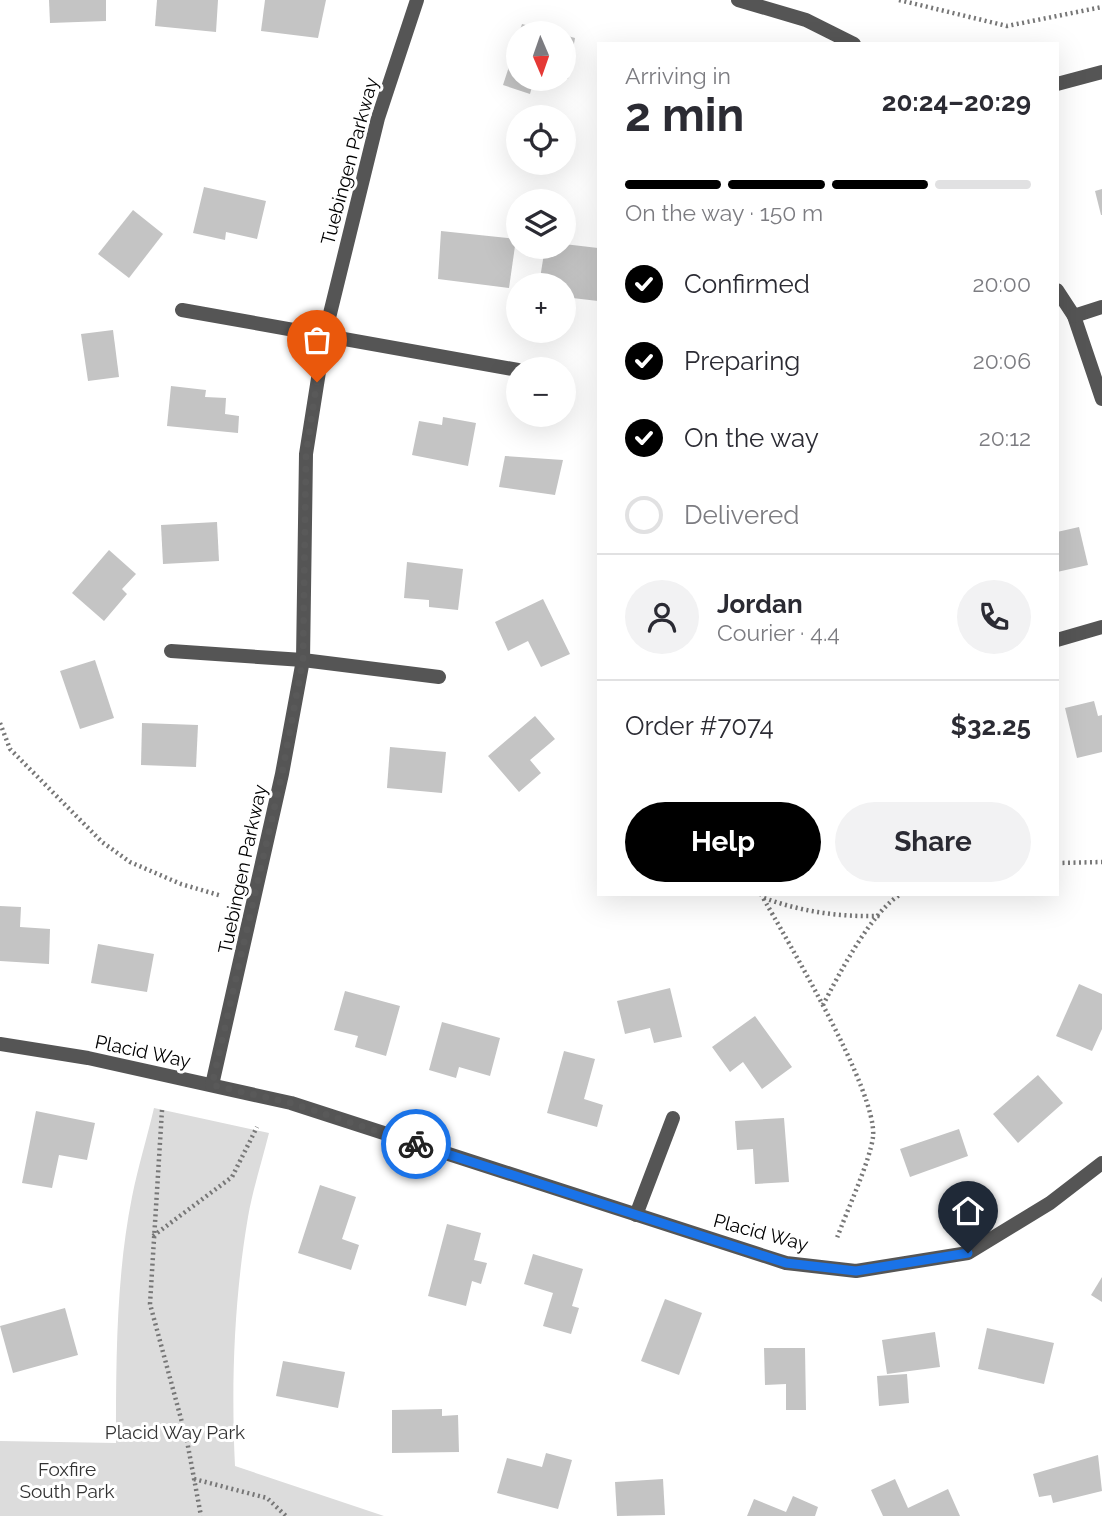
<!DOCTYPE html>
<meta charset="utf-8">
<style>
body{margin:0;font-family:Raleway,sans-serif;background:#f2f2f3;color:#2b2b33;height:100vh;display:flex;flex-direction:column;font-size:26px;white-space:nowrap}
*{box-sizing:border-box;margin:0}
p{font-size:23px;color:#7c7c81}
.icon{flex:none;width:38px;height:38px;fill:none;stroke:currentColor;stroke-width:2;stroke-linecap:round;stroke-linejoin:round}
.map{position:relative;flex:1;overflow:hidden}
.panel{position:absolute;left:597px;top:42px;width:462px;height:854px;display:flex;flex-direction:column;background:#fff;border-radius:0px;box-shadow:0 7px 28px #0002}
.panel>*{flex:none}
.needle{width:46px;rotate:178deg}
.tools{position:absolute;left:506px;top:21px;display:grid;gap:14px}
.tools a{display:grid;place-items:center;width:70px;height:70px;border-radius:50%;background:#fff;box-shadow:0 7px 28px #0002;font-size:35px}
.pin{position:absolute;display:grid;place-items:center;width:60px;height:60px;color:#fff;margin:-72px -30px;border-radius:50% 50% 50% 0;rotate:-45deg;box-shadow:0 0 7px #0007}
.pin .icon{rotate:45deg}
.courier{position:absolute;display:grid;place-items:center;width:70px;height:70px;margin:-35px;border:5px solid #1a73e8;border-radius:50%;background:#fff;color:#222;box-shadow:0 2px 9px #0007}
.summary em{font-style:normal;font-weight:700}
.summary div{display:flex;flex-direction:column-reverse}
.summary{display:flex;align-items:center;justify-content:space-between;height:119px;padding:0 28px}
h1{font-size:46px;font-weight:700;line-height:52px}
.bar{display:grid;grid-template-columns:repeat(4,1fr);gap:10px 7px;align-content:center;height:84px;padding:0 28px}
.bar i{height:9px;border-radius:5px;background:#e1e1e2}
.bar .on{background:#000}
.bar p{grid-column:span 4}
.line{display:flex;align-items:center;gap:18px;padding:0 28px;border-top:2px solid #e1e1e2}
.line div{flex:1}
.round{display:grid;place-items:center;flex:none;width:74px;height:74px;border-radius:37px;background:#f2f2f3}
ol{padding:0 28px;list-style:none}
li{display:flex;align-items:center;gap:21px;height:77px}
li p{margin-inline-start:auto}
li .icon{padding:7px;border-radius:50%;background:#000;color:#fff;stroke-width:4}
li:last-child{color:#7c7c81}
li i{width:38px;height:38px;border:4px solid #e1e1e2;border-radius:50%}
.primary-button{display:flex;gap:14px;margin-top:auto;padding:14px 28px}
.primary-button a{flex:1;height:80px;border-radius:42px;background:#000;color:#fff;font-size:28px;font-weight:700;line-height:80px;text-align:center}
.primary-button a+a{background:#f2f2f3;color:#2b2b33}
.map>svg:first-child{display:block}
</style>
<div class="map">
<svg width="1102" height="1516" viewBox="0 0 1102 1516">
<rect width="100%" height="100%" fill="#fff"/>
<path fill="#dcdcdc" d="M154,1108l115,25c-7,28 -16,56 -21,84 -14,82 -17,166 -13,249l149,50h-384v-75l116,2c0,-81 0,-166 16,-246 6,-30 15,-59 22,-89z"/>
<g fill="#c4c4c4">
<path d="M49,0h57v21l-56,2z"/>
<path d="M157,0h61l-2,32 -61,-6z"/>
<path d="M265,0h61l-8,38 -57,-7z"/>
<path d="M522,24l31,8v1h-34z"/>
<path d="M564,35l11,3 -7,41 -4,-1z"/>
<path d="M518,39v40h16l-4,15 -27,-9z"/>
<path d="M204,187l62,14 -9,38 -31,-7 -1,8 -32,-7z"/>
<path d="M1102,189v26h-1l-6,-24z"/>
<path d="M133,210l30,24 -34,44 -31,-24z"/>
<path d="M441,231l75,8 -7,49 -71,-9z"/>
<path d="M564,244l34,4v53l-34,-4v-12h-25l6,-38h19z"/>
<path d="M113,330l6,47 -31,4 -7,-47z"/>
<path d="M171,386l35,4 -1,7 21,1 -1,16 14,2 -1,17 -71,-7z"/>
<path d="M443,417l33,6 -8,43 -56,-11 7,-34 23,4z"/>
<path d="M505,456l58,4 -8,35 -56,-8z"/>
<path d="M217,522l2,39 -56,3 -2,-39z"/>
<path d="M1079,527l9,38 -31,7v-40z"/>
<path d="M109,550l27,24 -14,15 5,5 -23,27 -32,-28z"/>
<path d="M407,562l56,7 -5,41 -29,-3v-7l-25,-2z"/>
<path d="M543,599l27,55 -29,13 -13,-26 -20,10 -13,-29z"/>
<path d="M95,660l19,58 -34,11 -20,-58z"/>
<path d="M1094,701l4,15 4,-1v37l-25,6 -12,-50z"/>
<path d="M535,716l20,23 -25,21 11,13 -22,19 -31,-36z"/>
<path d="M142,723l56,2 -2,42 -55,-2z"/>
<path d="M390,747l56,5 -4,41 -55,-5z"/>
<path d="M0,906l21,1 -1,20 30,2 -1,35 -49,-3z"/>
<path d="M98,944l56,10 -7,38 -56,-9z"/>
<path d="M1079,984l23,10v35l-10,22 -36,-15z"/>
<path d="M670,988l12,49 -28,6 -4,-15 -25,6 -8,-33z"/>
<path d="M345,991l55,15 -14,50 -31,-9 3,-11 -24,-6z"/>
<path d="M755,1016l37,51 -30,22 -19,-27 -13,10 -18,-25z"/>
<path d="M442,1022l58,16 -10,38 -31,-9 -3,11 -27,-8z"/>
<path d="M564,1051l31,8 -11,40 19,6 -6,22 -50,-14z"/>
<path d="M1038,1075l25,28 -45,40 -25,-29z"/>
<path d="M36,1111l59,12 -8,37 -28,-5 -7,33 -30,-5z"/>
<path d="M784,1118l5,64 -34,2 -2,-35 -16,1 -2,-29z"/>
<path d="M959,1129l9,27 -58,21 -10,-28z"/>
<path d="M320,1185l36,12 -14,42 17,6 -8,25 -53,-17z"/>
<path d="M447,1224l34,9 -7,27 13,3 -6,21 -9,-3 -6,25 -38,-10z"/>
<path d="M533,1254l50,15 -11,37 7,2 -8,26 -28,-8 10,-33 -29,-9z"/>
<path d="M1102,1277v25l-11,-7z"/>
<path d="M665,1299l37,14 -23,62 -38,-14z"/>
<path d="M65,1308l13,47 -65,18 -13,-47z"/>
<path d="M987,1328l67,15 -10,41 -66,-15z"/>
<path d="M935,1332l5,35 -53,7 -5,-34z"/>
<path d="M764,1348h41l1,62h-20v-26l-21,1z"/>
<path d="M283,1361l62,11 -7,36 -62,-12z"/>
<path d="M907,1374l2,29 -30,3 -2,-30z"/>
<path d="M442,1409v7l16,-1 1,37 -67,1v-43z"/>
<path d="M546,1453l26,7 -14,49 -61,-16 10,-35 35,9z"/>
<path d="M1098,1455l4,36 -49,12 -2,-8 -12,2 -6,-23z"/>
<path d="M663,1479l2,36 -48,1 -2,-34z"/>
<path d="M895,1479l13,29 40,-19 12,27h-77l-12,-26z"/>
<path d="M793,1496l25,11 -3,9h-68l7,-17 32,13z"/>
</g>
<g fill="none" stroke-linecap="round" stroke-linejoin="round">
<g stroke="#777" stroke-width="4.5" stroke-dasharray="2 3.5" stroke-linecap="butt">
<path d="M899,0l108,26 95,-19"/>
<path d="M0,723l10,26 92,93 28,20 51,22 41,12"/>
<path d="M1057,863l45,-1"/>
<path d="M761,894c25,45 117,198 112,243 -3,24 -27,76 -36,101"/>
<path d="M764,898c39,14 75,19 116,18"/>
<path d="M823,1005c16,-31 48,-93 78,-111"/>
<path d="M162,1110l-12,194 37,137 14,75"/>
<path d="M153,1236l79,-59 25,-50"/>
<path d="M194,1479l73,19 19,18"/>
</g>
<g stroke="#555" stroke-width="14">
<path d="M738,0l68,20 48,24"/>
<path d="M1057,84l45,-12"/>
<path d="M1057,290l17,26 28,83"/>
<path d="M182,310l336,60"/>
<path d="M1074,316l28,-9"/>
<path d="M1057,640l45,-13"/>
<path d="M171,651l132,9 136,17"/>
<path d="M0,1044l88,14 203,45 495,160 70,8 112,-18 82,-50 52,-40"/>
<path d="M212,1085l70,-311 21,-114 3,-206 19,-120 53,-216 39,-118"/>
<path d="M636,1215l37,-97"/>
</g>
</g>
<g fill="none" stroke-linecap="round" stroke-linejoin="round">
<path stroke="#595959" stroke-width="7" stroke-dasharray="0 12.6" d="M317,382l-11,72 -3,206 -21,114 -70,311 79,18 125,41"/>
<path stroke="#1a73e8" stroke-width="9" d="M416,1144l370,119 70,8 112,-18"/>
</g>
<g text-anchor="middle" stroke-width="6" stroke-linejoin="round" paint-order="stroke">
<g font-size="19" fill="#000" stroke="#fff">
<text transform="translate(349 161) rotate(-75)" y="7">Tuebingen Parkway</text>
<text transform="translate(242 869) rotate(-78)" y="7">Tuebingen Parkway</text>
<text transform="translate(143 1051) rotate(12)" y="7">Placid Way</text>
<text transform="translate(761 1232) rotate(15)" y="7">Placid Way</text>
</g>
<g font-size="19" fill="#333" stroke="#fff">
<text x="175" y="1439">Placid Way Park</text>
<text x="67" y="1476">Foxfire<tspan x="67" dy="22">South Park</tspan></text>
</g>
</g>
</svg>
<div class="tools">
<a><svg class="needle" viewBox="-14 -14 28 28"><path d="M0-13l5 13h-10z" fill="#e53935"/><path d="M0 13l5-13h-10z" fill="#7c7c81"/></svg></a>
<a><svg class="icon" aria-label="locate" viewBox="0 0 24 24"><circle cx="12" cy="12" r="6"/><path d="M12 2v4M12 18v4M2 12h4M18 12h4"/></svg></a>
<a><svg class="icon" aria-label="layers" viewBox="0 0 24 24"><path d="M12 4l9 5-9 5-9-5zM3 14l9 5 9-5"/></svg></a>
<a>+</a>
<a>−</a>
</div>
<div class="pin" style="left:317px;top:382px;background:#ea580c"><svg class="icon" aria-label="bag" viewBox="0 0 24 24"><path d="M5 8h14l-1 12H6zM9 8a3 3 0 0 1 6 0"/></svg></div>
<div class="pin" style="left:968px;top:1253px;background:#1f2937"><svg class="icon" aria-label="home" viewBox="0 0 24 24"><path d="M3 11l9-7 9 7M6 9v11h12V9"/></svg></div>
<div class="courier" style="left:416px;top:1144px"><svg class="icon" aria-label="bike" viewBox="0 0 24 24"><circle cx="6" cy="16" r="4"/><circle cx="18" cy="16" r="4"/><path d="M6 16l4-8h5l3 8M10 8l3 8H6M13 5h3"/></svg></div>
<section class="panel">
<div class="summary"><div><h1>2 min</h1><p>Arriving in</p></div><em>20:24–20:29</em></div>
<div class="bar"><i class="on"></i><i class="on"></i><i class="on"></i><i></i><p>On the way · 150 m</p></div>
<ol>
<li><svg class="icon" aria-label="check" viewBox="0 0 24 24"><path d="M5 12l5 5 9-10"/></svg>Confirmed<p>20:00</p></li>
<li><svg class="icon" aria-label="check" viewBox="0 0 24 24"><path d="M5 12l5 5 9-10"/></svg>Preparing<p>20:06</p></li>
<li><svg class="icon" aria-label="check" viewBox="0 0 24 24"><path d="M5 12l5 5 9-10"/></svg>On the way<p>20:12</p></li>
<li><i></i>Delivered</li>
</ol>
<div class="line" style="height:126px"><a class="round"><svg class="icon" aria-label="person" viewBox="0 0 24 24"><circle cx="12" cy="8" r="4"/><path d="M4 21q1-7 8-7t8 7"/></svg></a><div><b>Jordan</b><p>Courier · 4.4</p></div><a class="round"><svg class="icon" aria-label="phone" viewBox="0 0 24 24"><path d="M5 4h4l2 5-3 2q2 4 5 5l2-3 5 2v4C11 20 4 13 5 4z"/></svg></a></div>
<div class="line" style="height:91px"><div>Order #7074</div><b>$32.25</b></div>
<div class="primary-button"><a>Help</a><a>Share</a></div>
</section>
</div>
